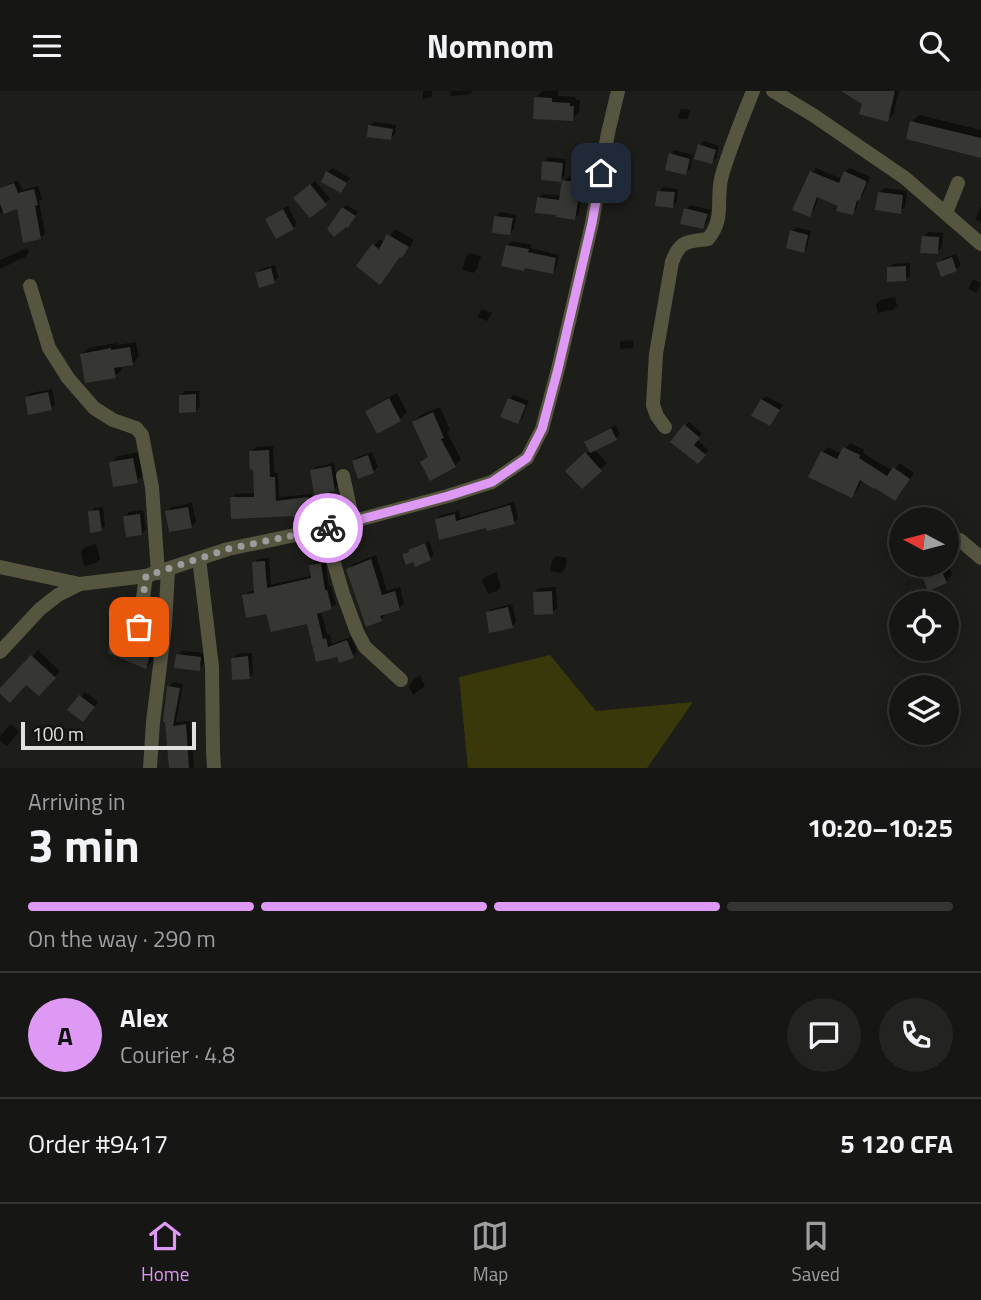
<!DOCTYPE html>
<meta charset="utf-8">
<style>
body{margin:0;font-family:"Titillium Web",sans-serif;background:#232322;color:#f1f3f6;height:100vh;display:flex;flex-direction:column;font-size:26px;white-space:nowrap}
*{box-sizing:border-box;margin:0}
p{font-size:23px;color:#9e9fa0}
.icon{flex:none;width:38px;height:38px;fill:none;stroke:currentColor;stroke-width:2;stroke-linecap:round;stroke-linejoin:round}
.map{position:relative;height:677px;overflow:hidden}
.drawer{display:flex;flex-direction:column;background:#161614;flex:1}
.drawer>*{flex:none}
.needle{width:46px;rotate:277deg}
.controls{position:absolute;left:889px;top:416px;display:grid;gap:14px}
.controls a{display:grid;place-items:center;width:70px;height:70px;border-radius:50%;background:#161614;box-shadow:0 4px 18px #0003,0 0 0 2px #353534;font-size:35px}
.scale{position:absolute;left:21px;bottom:18px;width:175px;box-sizing:border-box;padding-left:7px;border:4px solid #e1e1df;border-top:0;font-size:19px;line-height:24px;white-space:nowrap;color:#e1e1df;-webkit-text-stroke:5px #131311;paint-order:stroke}
.pin{position:absolute;display:grid;place-items:center;width:60px;height:60px;color:#fff;margin:-30px;border-radius:14px;box-shadow:0 4px 10px #0006}
.courier{position:absolute;display:grid;place-items:center;width:70px;height:70px;margin:-35px;border:5px solid #dd99f3;border-radius:50%;background:#fff;color:#222;box-shadow:0 2px 9px #0007}
.overview em{font-style:normal;font-weight:700}
.overview div{display:flex;flex-direction:column-reverse}
.overview{display:flex;align-items:center;justify-content:space-between;height:119px;padding:0 28px}
h1{font-size:46px;font-weight:700;line-height:52px}
.bar{display:grid;grid-template-columns:repeat(4,1fr);gap:10px 7px;align-content:center;height:84px;padding:0 28px}
.bar i{height:9px;border-radius:5px;background:#353534}
.bar .active{background:#dd99f3}
.bar p{grid-column:span 4}
.line{display:flex;align-items:center;gap:18px;padding:0 28px;border-top:2px solid #353534}
.line div{flex:1}
.round{display:grid;place-items:center;flex:none;width:74px;height:74px;border-radius:37px;background:#232322}
header{display:flex;justify-content:space-between;align-items:center;height:91px;padding:0 28px;background:#161614;font-size:32px;font-weight:700}
.tab-bar{display:flex;justify-content:space-around;align-items:center;height:98px;border-top:2px solid #353534;background:#161614;font-size:19px;color:#9e9fa0}
.tab-bar a{display:grid;justify-items:center;gap:4px}
.tab-bar .active{color:#dd99f3}
.map>svg:first-child{display:block}
</style>
<header><svg class="icon" aria-label="menu" viewBox="0 0 24 24"><path d="M4 6h16M4 12h16M4 18h16"/></svg>Nomnom<svg class="icon" aria-label="search" viewBox="0 0 24 24"><circle cx="10" cy="10" r="6"/><path d="M15 15l6 6"/></svg></header>
<div class="map">
<svg width="981" height="677" viewBox="0 0 981 677">
<rect width="100%" height="100%" fill="#1d1d1a"/>
<path fill="#39380b" d="M550,564l46,56 97,-9 -46,66h-179l-9,-91z"/>
<g fill="#0007">
<path d="M423,0h9v6l-9,2z"/>
<path d="M450,0h23l-3,3 -19,2z"/>
<path d="M542,0h16v5l18,1v3h4l-1,12 -7,7 -36,-21z"/>
<path d="M845,0h54l-6,24 -6,5 -23,-17z"/>
<path d="M680,18l10,1 -2,9 -10,-1z"/>
<path d="M919,24l62,15v26l-69,-34z"/>
<path d="M374,31l22,3 -1,9 -4,4 -21,-12z"/>
<path d="M704,50l15,5 -3,12 -5,4 -11,-17z"/>
<path d="M675,59l18,5 -3,14 -5,4 -14,-19z"/>
<path d="M548,66l18,2 -2,22 4,-4 16,2 -5,35 -5,4 -36,-20 5,-4 19,2 2,-20 -4,4 -16,-18z"/>
<path d="M332,77l18,10 -9,13 -13,-19z"/>
<path d="M816,77l26,11 3,-7 5,-4 20,9 -7,18 -4,3 -2,10 -4,5 -13,-8 -21,-9 -5,14 -5,5 3,-43z"/>
<path d="M18,89l4,10 16,-4 4,13 -3,2 6,32 -4,5 -23,-32 -18,7v-25z"/>
<path d="M315,90l15,18 -20,17 -10,-22z"/>
<path d="M663,96l15,2 -1,12 -4,5 -15,-14z"/>
<path d="M884,97l23,3 -2,16 -5,5 -21,-19z"/>
<path d="M347,114l11,7 -7,11 -8,-15z"/>
<path d="M690,114l21,5 -4,13 -5,4 -16,-18z"/>
<path d="M981,114v17l-6,-2z"/>
<path d="M288,115l9,18 -4,4 -25,-9 4,-4z"/>
<path d="M500,121l16,3 -2,14 -4,4 -15,-16z"/>
<path d="M796,136l15,4 -4,16 -4,4 -11,-20z"/>
<path d="M395,138l19,11 -6,10 -7,6 -15,20 -28,-10 22,-27 5,4z"/>
<path d="M928,141l15,1 -1,15 -4,4 -15,-15z"/>
<path d="M512,150l20,4 -1,3 28,7 -3,13 -4,4 -45,-26z"/>
<path d="M27,157l2,5 -4,4 -25,12v-9z"/>
<path d="M470,162l11,3 -4,13 -4,4 -11,-3 4,-13z"/>
<path d="M956,163l5,11 -5,4 -18,-5 4,-5z"/>
<path d="M910,172v12l-4,4 -17,-11 4,-4z"/>
<path d="M275,174l3,12 -4,5 -17,-9 4,-4z"/>
<path d="M973,188l8,5 -5,9 -8,-4z"/>
<path d="M895,206l2,9 -4,4 -15,3 -2,-9 4,-4z"/>
<path d="M482,218l10,4 -5,8 -10,-4z"/>
<path d="M633,249l1,7 -2,1 -12,1v-6l1,-2z"/>
<path d="M136,251l3,15 -7,7 -11,1 1,5 -7,6 -33,-22 6,-6 29,-5v2z"/>
<path d="M52,298l3,15 -4,5 -24,-12 4,-4z"/>
<path d="M185,300h14l1,15 -5,5 -15,-15z"/>
<path d="M397,302l10,19 -7,7 -32,-8 6,-6z"/>
<path d="M514,304l15,6 -7,17 -4,4 -9,-23z"/>
<path d="M766,305l17,9 -13,19 -8,-24z"/>
<path d="M440,316l10,23 -3,2 14,27 -6,7 -33,-4 7,-7 -15,-33 7,-7z"/>
<path d="M689,331l13,11 -5,7 11,10 -10,12 -13,-36z"/>
<path d="M616,334l4,9 -4,4 -22,11 13,14 -24,24 -15,-16 22,-21 -4,-8 5,-4z"/>
<path d="M850,352l14,7 -1,3 30,18 7,-8 14,10 -14,21 -38,-14 -5,11 -5,5 -29,-44 5,-5 14,7z"/>
<path d="M273,355l1,27h4l1,24 33,-3 1,16 -4,4 -77,-16 4,-4 19,-1v-25l-4,-16 5,-5z"/>
<path d="M140,361l4,22 -7,7 -26,-18 7,-7z"/>
<path d="M372,361l6,15 -5,4 -14,5 -5,-15 4,-4z"/>
<path d="M334,372l4,22 -4,4 -22,-18 4,-4z"/>
<path d="M514,411l4,16 -4,5 -26,3 -52,-7 5,-4 18,-4 1,7z"/>
<path d="M192,412l4,19 -5,4 -24,-14 4,-5z"/>
<path d="M103,416l2,18 -4,5 -11,-18 4,-4z"/>
<path d="M143,419l3,19 -5,5 -16,-18 4,-4z"/>
<path d="M429,450l5,14 -4,4 -16,1 -10,-5 10,-8z"/>
<path d="M96,453l4,15 -5,4 -11,3 -3,-15 5,-4z"/>
<path d="M376,464l11,36 13,-4 4,16 -5,6 -13,4v1l-5,5 -33,-49 5,-6z"/>
<path d="M556,465l11,2 -2,11 -4,4 -11,-2 2,-11z"/>
<path d="M269,467l2,27 42,-10 -2,-10 4,-4 10,-1 4,27 2,-1 5,18 -5,4 -10,3 6,24h3l2,9 19,-7 6,15 -4,4 -15,-1 -20,5 -10,-38 -40,-10 -24,-16 4,-4 8,-2 -2,-27 4,-4z"/>
<path d="M947,471l5,13 -6,7 -22,-4 -10,-12 -3,2 -2,-3h38z"/>
<path d="M496,481l5,14 -4,5 -9,3 -6,-14 5,-4z"/>
<path d="M556,496l1,21 -5,4 -18,-20 5,-4z"/>
<path d="M512,513l4,18 -4,4 -25,-13 5,-4z"/>
<path d="M120,540l12,3 1,-2 25,10 -6,19 -6,6 -32,-30z"/>
<path d="M38,559l22,21 -21,23 -12,-11 -27,9z"/>
<path d="M182,560l23,2 -2,12 -4,4 -21,-14z"/>
<path d="M252,562l1,20 -4,5 -16,-20 4,-4z"/>
<path d="M420,584l5,11 -12,9 -4,-8 3,-6z"/>
<path d="M173,591l10,2 -7,38 14,-1 4,47h-23l-4,-48 2,-33z"/>
<path d="M85,601l13,10 -11,14 -17,-6z"/>
<path d="M11,633l8,8 -12,14 -7,-6v-4z"/>
</g>
<g fill="#363633">
<path d="M841,0h54l-7,31 -29,-8 3,-10z"/>
<path d="M534,6l18,1v4l18,1v3h4l-1,15 -40,-2z"/>
<path d="M910,30l71,17v20l-75,-19z"/>
<path d="M368,34l25,4 -2,11 -24,-3z"/>
<path d="M698,53l18,6 -4,14 -18,-5z"/>
<path d="M669,62l21,6 -4,16 -21,-5z"/>
<path d="M542,70l21,2 -2,19 -20,-2z"/>
<path d="M326,80l21,12 -6,10 -20,-11z"/>
<path d="M810,80l29,12 5,-12 22,10v3l-7,17 -2,-1 -4,15 -17,-4 2,-5 -21,-9 -7,20 -18,-7z"/>
<path d="M562,89l19,3 -6,37 -19,-3v-2l-21,-2 2,-16 22,3z"/>
<path d="M14,92l4,10 16,-4 4,16 -3,1 6,33 -18,4 -6,-34 -13,5 -4,-10v-16z"/>
<path d="M310,93l17,21 -17,13 -17,-20z"/>
<path d="M657,100l18,1 -2,16 -18,-2z"/>
<path d="M878,101l25,3 -2,19 -26,-4z"/>
<path d="M342,116l14,9 -8,12 -2,-1 -12,10 -7,-8z"/>
<path d="M684,117l24,6 -5,15 -23,-5z"/>
<path d="M283,118l11,20 -18,10 -11,-20z"/>
<path d="M494,125l19,2 -3,17 -18,-2z"/>
<path d="M790,139l18,5 -4,18 -18,-5z"/>
<path d="M387,143l22,13 -7,11 -2,-1 -20,28 -24,-19 16,-22 7,5z"/>
<path d="M922,145l17,1 -1,17 -18,-1z"/>
<path d="M506,154l23,4 -1,3 28,6 -3,16 -28,-6 -1,3 -23,-5z"/>
<path d="M952,166l5,14 -16,6 -5,-14z"/>
<path d="M906,175v15l-19,1v-15z"/>
<path d="M271,177l4,15 -16,5 -4,-15z"/>
<path d="M130,256l3,18 -19,3 2,10 -31,5 -5,-29 31,-6v2z"/>
<path d="M48,301l4,18 -24,5 -3,-18z"/>
<path d="M196,303v18l-17,1v-18z"/>
<path d="M389,307l12,23 -24,13 -12,-23z"/>
<path d="M508,307l18,7 -8,19 -18,-7z"/>
<path d="M761,308l19,11 -10,16 -19,-10z"/>
<path d="M433,321l11,26 -3,1 15,28 -26,14 -10,-19 8,-5 -16,-35z"/>
<path d="M684,333l16,14 -6,7 12,10 -8,9 -28,-22z"/>
<path d="M611,337l6,12 -27,13 -6,-11z"/>
<path d="M843,356l17,8 -1,3 28,18 6,-9 17,12 -15,22 -20,-13 -1,1 -14,-9 -8,18 -44,-21 13,-26 16,8z"/>
<path d="M269,359l1,27h5l1,24 32,-4 2,19 -17,2v-2l-62,3 -1,-22h24l-1,-28 -3,1 -1,-19z"/>
<path d="M585,361l17,19 -20,18 -17,-18z"/>
<path d="M368,364l6,18 -16,6 -6,-18z"/>
<path d="M133,367l5,25 -25,4 -4,-25z"/>
<path d="M331,375l4,25 -21,4 -4,-25z"/>
<path d="M510,414l5,19 -28,7 -1,-3 -47,12 -4,-21 20,-5 1,7z"/>
<path d="M188,416l4,21 -23,4 -4,-21z"/>
<path d="M99,419l3,21 -12,2 -2,-22z"/>
<path d="M140,423l2,21 -16,2 -3,-21z"/>
<path d="M425,452l6,17 -16,7 -2,-5 -7,3 -4,-11 7,-2 -1,-2z"/>
<path d="M371,468l11,36 13,-4 5,19 -20,6 2,5 -16,6 -20,-58z"/>
<path d="M265,470l2,27 44,-10 -2,-13 12,-2 4,27h2l5,19 -15,5 6,25 3,-1 2,9 19,-7 7,18 -15,5 -2,-6 -21,5 -9,-38 -36,8 -5,-18 -20,4 -4,-23 12,-2 -2,-31z"/>
<path d="M912,474h27l8,18 -19,8 -5,-12z"/>
<path d="M552,500l1,23 -19,1 -1,-23z"/>
<path d="M508,516l5,21 -24,5 -3,-21z"/>
<path d="M112,545l13,4v-2l27,10 -6,21 -38,-16z"/>
<path d="M176,563l25,3 -1,14 -26,-3z"/>
<path d="M31,564l25,23 -17,18 -13,-11 -16,18 -10,-9v-6z"/>
<path d="M248,565l2,23 -18,1 -1,-22z"/>
<path d="M167,595l13,2 -7,38 13,-2 3,44h-20l-4,-46h-2z"/>
<path d="M79,604l16,12 -12,15 -16,-12z"/>
</g>
<g fill="none" stroke-linecap="round" stroke-linejoin="round">
<g stroke="#565640" stroke-width="14">
<path d="M773,0l40,24 92,63 76,66"/>
<path d="M946,122l12,-30"/>
<path d="M30,195l19,62 19,30 26,30 19,12 23,8 6,7 10,52 6,86"/>
<path d="M665,336l-8,-11 -4,-11 3,-51 16,-92c8,-22 15,-20 36,-23 18,-22 7,-40 14,-64 8,-28 20,-56 31,-84"/>
<path d="M343,385l10,45"/>
<path d="M324,438l19,65 14,38 8,15 36,33"/>
<path d="M960,449l21,18"/>
<path d="M199,467l13,109 1,84 1,17"/>
<path d="M0,476l80,17"/>
<path d="M139,536l7,-51"/>
<path d="M0,561l40,-43 18,-14 22,-11 66,-8 82,-27 96,-20 124,-33 44,-14 35,-24 15,-29 16,-60 34,-146 16,-90 10,-42"/>
<path d="M150,677l3,-46 12,-97 3,-55"/>
</g>
</g>
<g fill="none" stroke-linecap="round" stroke-linejoin="round">
<path stroke="#9c9c9a" stroke-width="7" stroke-dasharray="0 12.6" d="M139,536l7,-51 82,-27 100,-21"/>
<path stroke="#dd99f3" stroke-width="9" d="M328,437l120,-32 44,-14 35,-24 15,-29 16,-60 34,-146 9,-50"/>
</g>
</svg>
<div class="controls">
<a><svg class="needle" viewBox="-14 -14 28 28"><path d="M0-13l5 13h-10z" fill="#e53935"/><path d="M0 13l5-13h-10z" fill="#9e9fa0"/></svg></a>
<a><svg class="icon" aria-label="locate" viewBox="0 0 24 24"><circle cx="12" cy="12" r="6"/><path d="M12 2v4M12 18v4M2 12h4M18 12h4"/></svg></a>
<a><svg class="icon" aria-label="layers" viewBox="0 0 24 24"><path d="M12 4l9 5-9 5-9-5zM3 14l9 5 9-5"/></svg></a>
</div>
<div class="scale">100 m</div>
<div class="pin" style="left:139px;top:536px;background:#ea580c"><svg class="icon" aria-label="bag" viewBox="0 0 24 24"><path d="M5 8h14l-1 12H6zM9 8a3 3 0 0 1 6 0"/></svg></div>
<div class="pin" style="left:601px;top:82px;background:#1f2937"><svg class="icon" aria-label="home" viewBox="0 0 24 24"><path d="M3 11l9-7 9 7M6 9v11h12V9"/></svg></div>
<div class="courier" style="left:328px;top:437px"><svg class="icon" aria-label="bike" viewBox="0 0 24 24"><circle cx="6" cy="16" r="4"/><circle cx="18" cy="16" r="4"/><path d="M6 16l4-8h5l3 8M10 8l3 8H6M13 5h3"/></svg></div>
</div>
<section class="drawer">
<div class="overview"><div><h1>3 min</h1><p>Arriving in</p></div><em>10:20–10:25</em></div>
<div class="bar"><i class="active"></i><i class="active"></i><i class="active"></i><i></i><p>On the way · 290 m</p></div>
<div class="line" style="height:126px"><b class="round" style="background:#dd99f3;color:#111">A</b><div><b>Alex</b><p>Courier · 4.8</p></div><a class="round"><svg class="icon" aria-label="chat" viewBox="0 0 24 24"><path d="M4 5h16v11H9l-5 4z"/></svg></a><a class="round"><svg class="icon" aria-label="phone" viewBox="0 0 24 24"><path d="M5 4h4l2 5-3 2q2 4 5 5l2-3 5 2v4C11 20 4 13 5 4z"/></svg></a></div>
<div class="line" style="height:91px"><div>Order #9417</div><b>5 120 CFA</b></div>
</section>
<nav class="tab-bar">
<a class="active"><svg class="icon" aria-label="home" viewBox="0 0 24 24"><path d="M3 11l9-7 9 7M6 9v11h12V9"/></svg>Home</a>
<a><svg class="icon" aria-label="map" viewBox="0 0 24 24"><path d="M3 6l6-2 6 2 6-2v14l-6 2-6-2-6 2zM9 4v14M15 6v14"/></svg>Map</a>
<a><svg class="icon" aria-label="saved" viewBox="0 0 24 24"><path d="M7 4h10v16l-5-4-5 4z"/></svg>Saved</a>
</nav>
